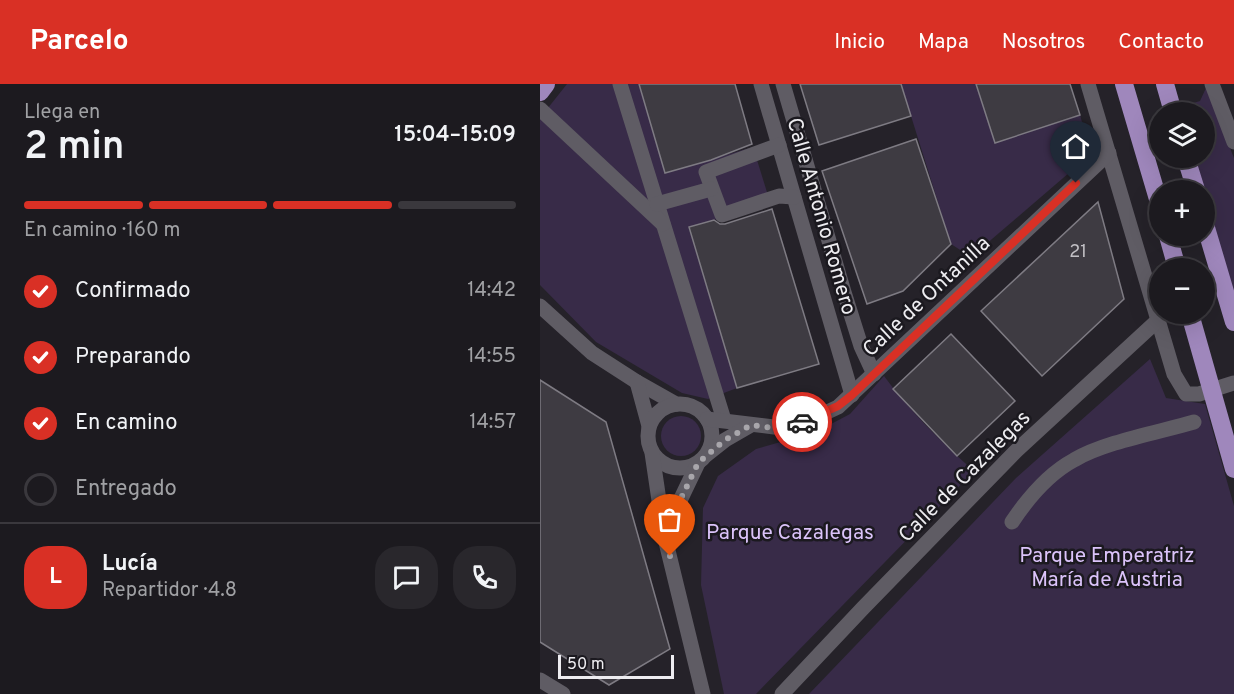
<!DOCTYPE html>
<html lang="es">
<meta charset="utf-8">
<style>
body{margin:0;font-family:Overpass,sans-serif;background:#29272c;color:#f1f3f6;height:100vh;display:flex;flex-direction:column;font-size:22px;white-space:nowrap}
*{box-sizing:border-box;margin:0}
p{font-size:20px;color:#a0a1a4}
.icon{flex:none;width:33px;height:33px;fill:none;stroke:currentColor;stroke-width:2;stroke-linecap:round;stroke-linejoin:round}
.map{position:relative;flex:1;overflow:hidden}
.drawer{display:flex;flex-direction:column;background:#1c1a1f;width:540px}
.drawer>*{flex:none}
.tools{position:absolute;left:609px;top:18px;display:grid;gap:12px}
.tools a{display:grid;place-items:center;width:66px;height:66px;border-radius:50%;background:#1c1a1f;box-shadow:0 6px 24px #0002,0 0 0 2px #3a383d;font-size:30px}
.scale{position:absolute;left:18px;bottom:15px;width:116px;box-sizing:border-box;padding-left:6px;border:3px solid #eeedf1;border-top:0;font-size:16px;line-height:21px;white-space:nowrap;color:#eeedf1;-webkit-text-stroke:4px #1b191f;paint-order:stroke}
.pin{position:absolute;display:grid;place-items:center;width:51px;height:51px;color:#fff;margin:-62px -26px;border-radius:50% 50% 50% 0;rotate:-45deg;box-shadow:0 0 6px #0007}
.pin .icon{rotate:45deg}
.courier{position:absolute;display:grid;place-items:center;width:60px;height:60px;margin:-30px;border:4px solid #d93025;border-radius:50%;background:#fff;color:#222;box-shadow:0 2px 8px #0007}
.summary em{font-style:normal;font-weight:600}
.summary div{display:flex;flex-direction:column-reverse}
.summary{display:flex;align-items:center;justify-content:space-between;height:102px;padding:0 24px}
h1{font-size:39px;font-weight:600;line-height:45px}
.bar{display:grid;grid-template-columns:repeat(4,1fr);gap:9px 6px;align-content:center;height:72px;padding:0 24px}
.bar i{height:8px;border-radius:4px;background:#3a383d}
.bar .current{background:#d93025}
.bar p{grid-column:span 4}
.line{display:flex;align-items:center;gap:15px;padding:0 24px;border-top:2px solid #3a383d}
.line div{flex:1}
.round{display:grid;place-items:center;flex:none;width:63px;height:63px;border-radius:24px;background:#29272c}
ol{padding:0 24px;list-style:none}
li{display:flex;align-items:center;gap:18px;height:66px}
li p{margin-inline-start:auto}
li .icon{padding:6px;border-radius:50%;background:#d93025;color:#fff;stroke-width:4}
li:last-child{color:#a0a1a4}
li i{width:33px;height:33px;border:3px solid #3a383d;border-radius:50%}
header{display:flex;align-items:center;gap:36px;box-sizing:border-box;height:84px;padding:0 30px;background:#d93025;color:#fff}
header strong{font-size:28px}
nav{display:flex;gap:33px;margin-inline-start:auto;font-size:21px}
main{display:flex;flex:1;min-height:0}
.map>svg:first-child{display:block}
</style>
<header>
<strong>Parcelo</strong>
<nav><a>Inicio</a><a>Mapa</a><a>Nosotros</a><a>Contacto</a></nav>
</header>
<main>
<section class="drawer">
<div class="summary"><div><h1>2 min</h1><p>Llega en</p></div><em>15:04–15:09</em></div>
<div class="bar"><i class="current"></i><i class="current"></i><i class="current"></i><i></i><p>En camino · 160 m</p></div>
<ol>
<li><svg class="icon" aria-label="check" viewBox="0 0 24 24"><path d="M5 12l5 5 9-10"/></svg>Confirmado<p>14:42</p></li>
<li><svg class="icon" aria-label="check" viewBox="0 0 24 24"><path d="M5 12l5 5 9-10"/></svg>Preparando<p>14:55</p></li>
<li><svg class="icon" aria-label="check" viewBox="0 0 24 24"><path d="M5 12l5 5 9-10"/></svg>En camino<p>14:57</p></li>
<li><i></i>Entregado</li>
</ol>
<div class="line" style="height:108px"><b class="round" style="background:#d93025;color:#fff">L</b><div><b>Lucía</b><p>Repartidor · 4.8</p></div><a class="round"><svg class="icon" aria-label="chat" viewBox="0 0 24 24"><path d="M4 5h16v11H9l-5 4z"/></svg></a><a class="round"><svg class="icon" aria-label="phone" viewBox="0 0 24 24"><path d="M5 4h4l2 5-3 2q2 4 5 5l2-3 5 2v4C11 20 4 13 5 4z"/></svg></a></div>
</section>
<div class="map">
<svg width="694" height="610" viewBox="0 0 694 610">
<rect width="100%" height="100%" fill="#252229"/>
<g fill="#382b48">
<path d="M27,0h72l26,89 88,-26 17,55 -81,26 48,160 -29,11 -26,-6 -86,-51 -56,-57v-167z"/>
<path d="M361,0h77l102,31 11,39 -120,103 -20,-13z"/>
<path d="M666,4l28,70v138l-40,-138h10v-46h-23l-1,-5 20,-6z"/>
<path d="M610,275l16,39 39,6 29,102v188h-425l207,-216z"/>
<path d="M344,292c25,34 58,67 90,95l-218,223h-32l-23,-109 2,-77 15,-32 38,-27 60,-17 34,-18z"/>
<circle cx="141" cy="352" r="20"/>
</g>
<g fill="#3e3b42" stroke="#7e7b83" stroke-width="1.5">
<path d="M99,0h96l17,60 -41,16 -46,13z"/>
<path d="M260,0h101l10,32 -92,29z"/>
<path d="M436,0h94l10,31 -85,28z"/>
<path d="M376,55l35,105 -48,47 -36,13 -45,-133z"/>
<path d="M558,118l26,97 -82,77 -61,-65z"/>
<path d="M232,125l47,155 -82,24 -48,-161 25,-7 6,4h5z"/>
<path d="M411,250l64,67 -58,55 -64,-67z"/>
<path d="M0,296l66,42 64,227 -61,36 -69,-43z"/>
</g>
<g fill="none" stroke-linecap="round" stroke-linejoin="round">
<g stroke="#5f5c64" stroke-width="15">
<path d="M80,0l104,336"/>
<path d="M221,0l91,311"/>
<path d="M243,0l61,208 17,54 13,28"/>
<path d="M548,0l86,290 12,20h13l35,-11"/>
<path d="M672,0l22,58"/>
<path d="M0,25l123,115"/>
<path d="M239,61l-73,27 16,43 57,-19 15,1"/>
<path d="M117,120l54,-15"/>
<path d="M0,222l52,47 45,29 39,22"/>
<path d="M97,298l12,44"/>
<circle cx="140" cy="352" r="32"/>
<path d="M167,335l67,8 34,-6 30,-14 271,-254"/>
<path d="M112,369l12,81 39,160"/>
<path d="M166,371l19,-15 26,-15"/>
<path d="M472,438c16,-24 36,-48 62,-62 30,-18 86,-28 120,-38"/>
<path d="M124,450l34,-71"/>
<path d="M0,596l23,14"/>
<path d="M242,610l81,-86 153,-157 141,-130"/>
</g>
<g stroke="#9f87bc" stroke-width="18">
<path d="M584,0l36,122"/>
<path d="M625,0l8,28"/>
<path d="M0,8l6,-8"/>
<path d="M646,74l10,32"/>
<path d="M664,137l30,101"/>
<path d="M628,152l9,32"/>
<path d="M650,230l44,155"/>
</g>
</g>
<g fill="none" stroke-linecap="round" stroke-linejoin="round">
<path stroke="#a8a6ab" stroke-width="6" stroke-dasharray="0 10.8" d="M130,472l-6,-22 34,-71 27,-23 26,-15 23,3 28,-6"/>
<path stroke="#d93025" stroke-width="8" d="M262,338l36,-16 14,-11 224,-212"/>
</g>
<g text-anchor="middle" stroke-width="5" stroke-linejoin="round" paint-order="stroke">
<g font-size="18" fill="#c2c0c5">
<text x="538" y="173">21</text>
</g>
<g font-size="21" fill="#eeedf1" stroke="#1b191f">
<text transform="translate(282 132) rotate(74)" y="7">Calle Antonio Romero</text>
<text transform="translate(386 212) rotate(-43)" y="7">Calle de Ontanilla</text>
<text transform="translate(424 392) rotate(-45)" y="7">Calle de Cazalegas</text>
</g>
<g font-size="21" fill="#dbc3fa" stroke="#1b191f">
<text x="250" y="455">Parque Cazalegas</text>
<text x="567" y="478">Parque Emperatriz<tspan x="567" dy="24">María de Austria</tspan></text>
</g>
</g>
</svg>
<div class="tools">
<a><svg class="icon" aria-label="layers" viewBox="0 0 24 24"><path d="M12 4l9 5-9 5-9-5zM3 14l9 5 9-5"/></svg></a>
<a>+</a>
<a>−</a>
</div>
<div class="scale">50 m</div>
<div class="pin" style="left:130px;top:472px;background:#ea580c"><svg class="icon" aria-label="bag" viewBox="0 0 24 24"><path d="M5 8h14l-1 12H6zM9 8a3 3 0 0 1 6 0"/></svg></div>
<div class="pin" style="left:536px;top:99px;background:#1f2937"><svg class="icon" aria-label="home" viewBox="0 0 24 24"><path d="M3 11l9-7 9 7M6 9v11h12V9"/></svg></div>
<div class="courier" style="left:262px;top:338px"><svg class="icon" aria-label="car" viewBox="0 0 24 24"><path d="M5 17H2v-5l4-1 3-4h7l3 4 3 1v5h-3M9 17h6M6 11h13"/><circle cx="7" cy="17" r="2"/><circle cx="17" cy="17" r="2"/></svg></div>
</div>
</main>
